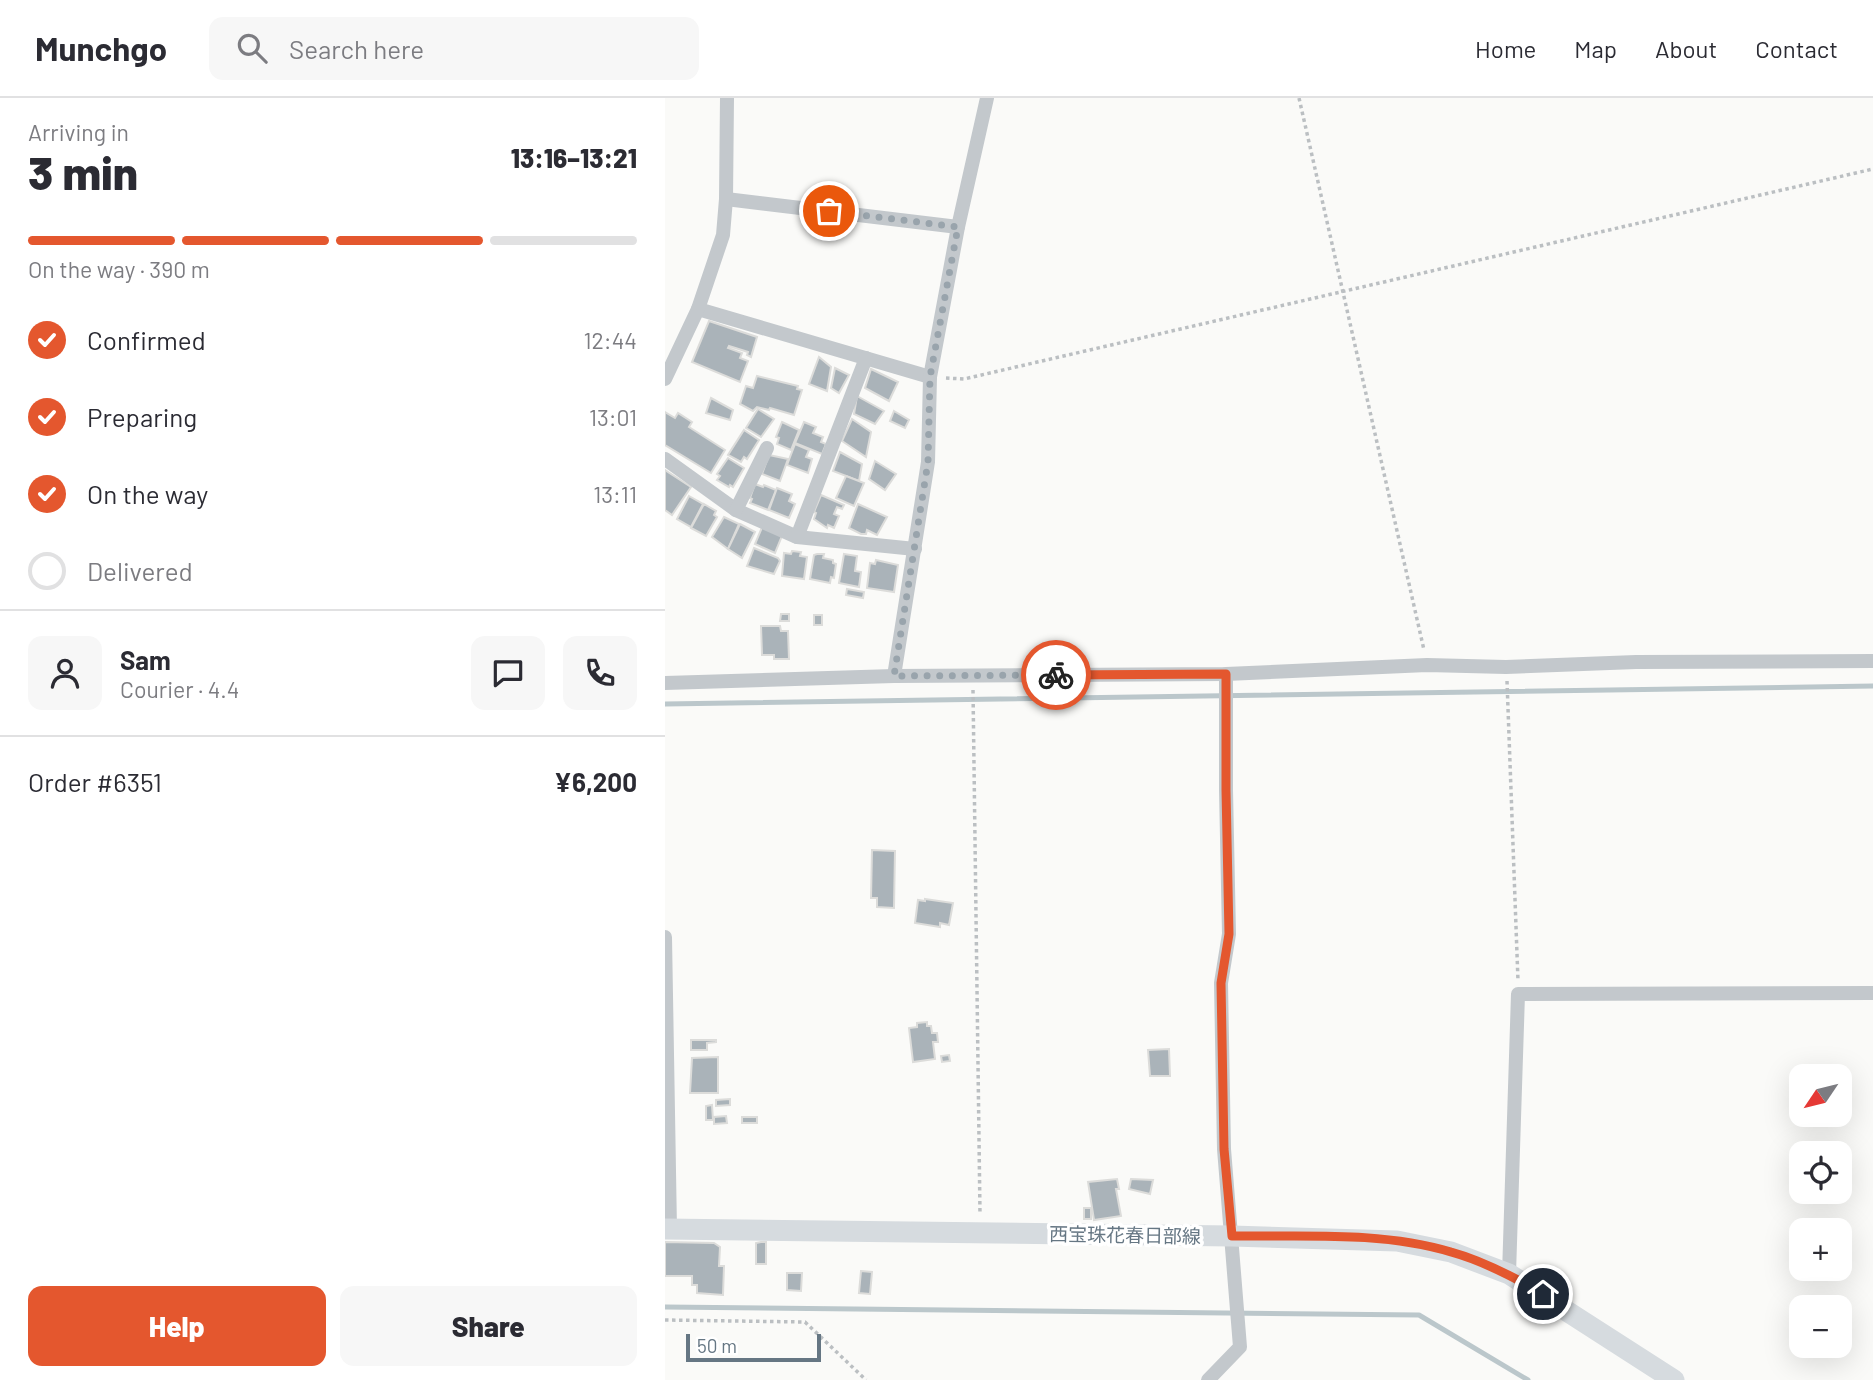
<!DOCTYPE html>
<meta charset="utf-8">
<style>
body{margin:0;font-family:Barlow,"Noto Sans JP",sans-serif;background:#f7f7f7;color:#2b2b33;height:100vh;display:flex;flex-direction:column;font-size:26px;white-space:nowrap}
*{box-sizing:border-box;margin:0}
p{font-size:23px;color:#7c7c81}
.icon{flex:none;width:38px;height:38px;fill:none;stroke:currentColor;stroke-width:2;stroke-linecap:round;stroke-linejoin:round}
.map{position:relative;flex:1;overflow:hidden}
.side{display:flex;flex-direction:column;background:#fff;width:665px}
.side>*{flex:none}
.needle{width:46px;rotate:235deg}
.buttons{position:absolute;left:1124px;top:966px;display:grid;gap:14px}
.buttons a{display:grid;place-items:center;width:63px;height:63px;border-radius:14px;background:#fff;box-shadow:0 7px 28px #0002;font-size:35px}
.scale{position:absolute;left:21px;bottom:18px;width:135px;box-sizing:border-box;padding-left:7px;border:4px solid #657683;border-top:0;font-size:19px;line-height:24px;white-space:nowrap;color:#657683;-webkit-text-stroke:5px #fff;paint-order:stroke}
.pin{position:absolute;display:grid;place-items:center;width:60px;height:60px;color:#fff;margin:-30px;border:4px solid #fff;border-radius:50%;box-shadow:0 2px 7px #0007}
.courier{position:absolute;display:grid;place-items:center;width:70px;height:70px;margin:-35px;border:5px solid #e4572e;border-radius:50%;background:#fff;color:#222;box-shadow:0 2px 9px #0007}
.summary em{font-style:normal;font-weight:800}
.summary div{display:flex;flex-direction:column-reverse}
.summary{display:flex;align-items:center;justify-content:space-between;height:119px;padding:0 28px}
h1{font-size:46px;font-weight:800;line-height:52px}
.bar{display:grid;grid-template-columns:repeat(4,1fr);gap:10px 7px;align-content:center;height:84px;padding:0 28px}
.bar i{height:9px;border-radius:5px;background:#e1e1e2}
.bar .on{background:#e4572e}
.bar p{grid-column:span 4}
.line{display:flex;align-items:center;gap:18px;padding:0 28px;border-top:2px solid #e1e1e2}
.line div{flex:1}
.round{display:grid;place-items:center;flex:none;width:74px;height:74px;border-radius:14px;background:#f7f7f7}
ol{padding:0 28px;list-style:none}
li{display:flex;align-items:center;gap:21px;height:77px}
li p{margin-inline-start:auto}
li .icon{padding:7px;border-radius:50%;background:#e4572e;color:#fff;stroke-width:4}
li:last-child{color:#7c7c81}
li i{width:38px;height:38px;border:4px solid #e1e1e2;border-radius:50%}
.button{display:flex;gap:14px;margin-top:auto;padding:14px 28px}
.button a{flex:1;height:80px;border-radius:14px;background:#e4572e;color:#fff;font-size:28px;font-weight:800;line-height:80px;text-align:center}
.button a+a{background:#f7f7f7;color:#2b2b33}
header{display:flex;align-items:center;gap:42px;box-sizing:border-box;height:98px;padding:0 35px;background:#fff;border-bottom:2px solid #e1e1e2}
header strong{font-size:33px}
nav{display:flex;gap:38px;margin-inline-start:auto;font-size:24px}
.search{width:490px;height:63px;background:#f7f7f7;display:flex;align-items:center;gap:18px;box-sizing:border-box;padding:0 24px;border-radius:14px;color:#7c7c81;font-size:26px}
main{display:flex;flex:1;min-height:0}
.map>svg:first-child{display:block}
</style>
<header>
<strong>Munchgo</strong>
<div class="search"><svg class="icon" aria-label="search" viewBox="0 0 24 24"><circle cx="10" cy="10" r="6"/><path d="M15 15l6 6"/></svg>Search here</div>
<nav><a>Home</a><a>Map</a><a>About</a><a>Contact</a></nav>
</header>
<main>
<section class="side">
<div class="summary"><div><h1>3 min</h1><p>Arriving in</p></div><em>13:16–13:21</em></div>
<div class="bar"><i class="on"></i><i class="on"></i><i class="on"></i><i></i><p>On the way · 390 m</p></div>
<ol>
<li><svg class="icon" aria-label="check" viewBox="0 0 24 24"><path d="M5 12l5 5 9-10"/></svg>Confirmed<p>12:44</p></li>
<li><svg class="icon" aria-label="check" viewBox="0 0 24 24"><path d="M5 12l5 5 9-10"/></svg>Preparing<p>13:01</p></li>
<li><svg class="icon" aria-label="check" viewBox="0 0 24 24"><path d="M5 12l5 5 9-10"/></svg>On the way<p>13:11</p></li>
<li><i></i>Delivered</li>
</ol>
<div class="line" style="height:126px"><a class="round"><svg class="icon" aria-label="person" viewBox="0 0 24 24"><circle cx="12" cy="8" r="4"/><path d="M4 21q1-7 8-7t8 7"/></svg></a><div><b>Sam</b><p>Courier · 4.4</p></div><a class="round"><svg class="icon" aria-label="chat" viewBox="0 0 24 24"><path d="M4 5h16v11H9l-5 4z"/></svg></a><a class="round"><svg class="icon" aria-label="phone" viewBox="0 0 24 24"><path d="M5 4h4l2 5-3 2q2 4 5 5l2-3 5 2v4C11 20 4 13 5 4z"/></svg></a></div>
<div class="line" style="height:91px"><div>Order #6351</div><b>¥6,200</b></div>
<div class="button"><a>Help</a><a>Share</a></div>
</section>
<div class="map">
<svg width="1208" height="1282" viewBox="0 0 1208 1282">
<rect width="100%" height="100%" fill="#fafaf8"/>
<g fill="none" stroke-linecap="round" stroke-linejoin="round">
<g stroke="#bbc7cb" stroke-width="5">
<path d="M0,606l1208,-18"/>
<path d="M0,1209l754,8 109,65"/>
</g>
</g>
<g fill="#aab3b9" stroke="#dcdcda" stroke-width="2">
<path d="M44,223l48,16 -6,20 -4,-2 1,-3 -19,-6 -1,2 14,5 -2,5 8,3 -8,21 -48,-20z"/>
<path d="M154,259l12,10 -4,24 -18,-7z"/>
<path d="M170,270l14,7 -10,18 -8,-5z"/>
<path d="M206,271l27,13 -9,19 -24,-13z"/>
<path d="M92,278l41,10 -1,3 5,1 -8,25 -24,-7 -1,2 -12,-3 -4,4 -13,-7 6,-18 7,2z"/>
<path d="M192,298l27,15 -9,13 -21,-10z"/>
<path d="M46,300l22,12 -3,10 -24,-7z"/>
<path d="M93,311l16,10 -13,18 -15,-9z"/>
<path d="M229,313l15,9 -4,8 -15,-7z"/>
<path d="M0,314l10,6 3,-5 14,9 -3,5 36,23 -14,23 -46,-28z"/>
<path d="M187,321l19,13 -5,25 -24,-16z"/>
<path d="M117,324l17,8 -8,20 -14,-6 2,-6 -3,-1z"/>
<path d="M139,324l12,5 -3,6 10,4 -2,5 5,2 -4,10 -27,-11z"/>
<path d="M79,332l15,10 -12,19 -3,-2 -3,5 -13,-7z"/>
<path d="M130,346l14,6 -3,7 6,2 -4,14 -21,-8z"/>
<path d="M175,354l22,12 -3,17 -26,-10z"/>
<path d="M104,357l19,4 -8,22 -18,-7z"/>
<path d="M63,360l16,10 -11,19 -3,-2 -1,2 -12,-7 3,-4 -3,-2z"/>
<path d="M210,363l21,13 -11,16 -16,-11z"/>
<path d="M0,372l26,17 -19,28 -7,-5z"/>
<path d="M181,378l18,7 -10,23 -18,-8z"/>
<path d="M90,386l8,3 1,-2 12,5 -8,20 -18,-7 2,-4 -2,-1z"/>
<path d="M112,390l15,6 -3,7 6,3 -6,14 -20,-8z"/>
<path d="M156,397l23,10 -2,4 -5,-2 -3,7 5,2 -5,12 -6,-3 -1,3 -13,-9 2,-6 -2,-1z"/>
<path d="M24,398l14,8 -12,23 -14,-8z"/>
<path d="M39,406l12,7 -2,4 3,2 -11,19 -15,-8z"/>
<path d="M193,406l29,13 -10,18 -10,-5 -1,4h-5l-12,-6z"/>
<path d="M59,419l15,7 -11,25 -16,-12z"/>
<path d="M75,426l15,8 -13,26 -14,-9z"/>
<path d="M98,427l19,11 -7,17 -20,-9z"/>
<path d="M89,450l24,10 2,3 -6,13 -27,-8z"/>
<path d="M127,453l9,1 -1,4 7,1 -3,22 -22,-3 2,-23 7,1z"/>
<path d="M152,456h7l-1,4 10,2v3l3,1 -2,14 -3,-1 -1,6 -20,-4 4,-24z"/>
<path d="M179,456l13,2 -2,15 6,1 -2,15 -20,-4z"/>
<path d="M211,462l22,5 -4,27 -27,-4 3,-25 5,1z"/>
<path d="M182,491l17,3 -1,6 -17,-3z"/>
<path d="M116,516h8v7h-9z"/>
<rect x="149" y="517" width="8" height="10"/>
<path d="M96,528h19l1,5h7l1,28h-15v-4h-12z"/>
<path d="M207,752l23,1 -1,57 -17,-1v-9h-6z"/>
<path d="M260,801l28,4 -4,22 -9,-2v4l-25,-4 3,-23 7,1z"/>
<path d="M262,924v4h4l1,7h5l1,9h-5l2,17 -22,3 -4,-34 8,-1v-4z"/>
<path d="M26,942h25v2l-9,1v7h-16z"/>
<path d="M504,951l1,27h-20l-2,-26z"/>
<path d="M284,957l1,6 -8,1 -1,-6z"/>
<path d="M53,959v36h-28l2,-35z"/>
<path d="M65,1001v6l-14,1v-6z"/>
<path d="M47,1007l1,15h-7v-14z"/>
<path d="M61,1018l1,7 -13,1v-7z"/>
<rect x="77" y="1019" width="15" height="6"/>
<path d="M452,1081l2,10h-3l5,27 -27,4 -6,-38z"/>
<path d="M466,1081l22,1 -3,14 -21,-5z"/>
<rect x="419" y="1110" width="7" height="11"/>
<path d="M0,1144l49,1 6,4 -1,19h5l-1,29 -26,-2v-8h-5v-9h-27z"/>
<path d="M96,1144h5v22h-10v-21z"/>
<path d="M196,1173l11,1 -2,22 -11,-1z"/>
<path d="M122,1175h15l-1,18 -14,-1z"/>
</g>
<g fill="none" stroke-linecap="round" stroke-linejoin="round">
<g stroke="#bbbfc2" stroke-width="3.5" stroke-dasharray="3.5 3.5" stroke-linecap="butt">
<path d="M634,0l125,552"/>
<path d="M281,280l18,1 909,-210"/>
<path d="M842,583l11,300"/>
<path d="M308,592l7,524"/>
<path d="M0,1222l140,2 61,58"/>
</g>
<g stroke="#c3c8cc" stroke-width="14">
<path d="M61,101l232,28"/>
<path d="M33,211l232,68"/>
<path d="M0,281l33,-70 25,-74 3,-36 1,-101"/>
<path d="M0,361l71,51 61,27 118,12"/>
<path d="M71,412l31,-62"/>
<path d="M132,439l69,-179"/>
<path d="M229,578l34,-214 2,-85 28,-150 29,-129"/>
<path d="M0,585l229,-7 332,-2 201,-9 79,2 130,-5 237,-1"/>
<path d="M0,839l5,292"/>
<path d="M844,1176l9,-280 355,-1"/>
<path d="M543,1282l32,-33 -16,-198 -3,-166 8,-49 -3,-144v-116"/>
</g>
<path stroke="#d6dbdf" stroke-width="21" d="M0,1131l567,7 165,5 54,11 58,22 165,106"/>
</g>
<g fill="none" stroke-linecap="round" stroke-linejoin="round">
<path stroke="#99a4ac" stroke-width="7" stroke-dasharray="0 12.6" d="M164,113l129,16 -28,150 -2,85 -34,214 162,-1"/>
<path stroke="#e4572e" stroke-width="9" d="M391,577l170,-1v116l3,144 -8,49 3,166 8,87c72,1 149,-5 219,16 33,9 63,25 92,42"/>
</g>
<g text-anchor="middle" stroke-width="7" stroke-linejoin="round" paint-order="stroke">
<g font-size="19" fill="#657683" stroke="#fff">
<text transform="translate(460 1137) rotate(1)" y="7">西宝珠花春日部線</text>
</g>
</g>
</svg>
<div class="buttons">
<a><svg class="needle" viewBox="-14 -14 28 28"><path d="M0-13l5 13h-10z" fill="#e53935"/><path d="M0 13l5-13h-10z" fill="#7c7c81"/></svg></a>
<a><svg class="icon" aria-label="locate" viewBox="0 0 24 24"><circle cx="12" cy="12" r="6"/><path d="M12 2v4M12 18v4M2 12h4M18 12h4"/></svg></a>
<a>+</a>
<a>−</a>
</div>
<div class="scale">50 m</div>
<div class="pin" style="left:164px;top:113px;background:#ea580c"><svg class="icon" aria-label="bag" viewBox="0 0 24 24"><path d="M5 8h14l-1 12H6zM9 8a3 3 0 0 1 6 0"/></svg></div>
<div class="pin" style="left:878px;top:1196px;background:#1f2937"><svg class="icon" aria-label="home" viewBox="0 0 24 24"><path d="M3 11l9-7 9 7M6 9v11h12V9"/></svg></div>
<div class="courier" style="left:391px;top:577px"><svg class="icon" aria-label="bike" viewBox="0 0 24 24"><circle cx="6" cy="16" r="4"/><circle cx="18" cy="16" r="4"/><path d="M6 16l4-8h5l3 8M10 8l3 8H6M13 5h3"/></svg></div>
</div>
</main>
